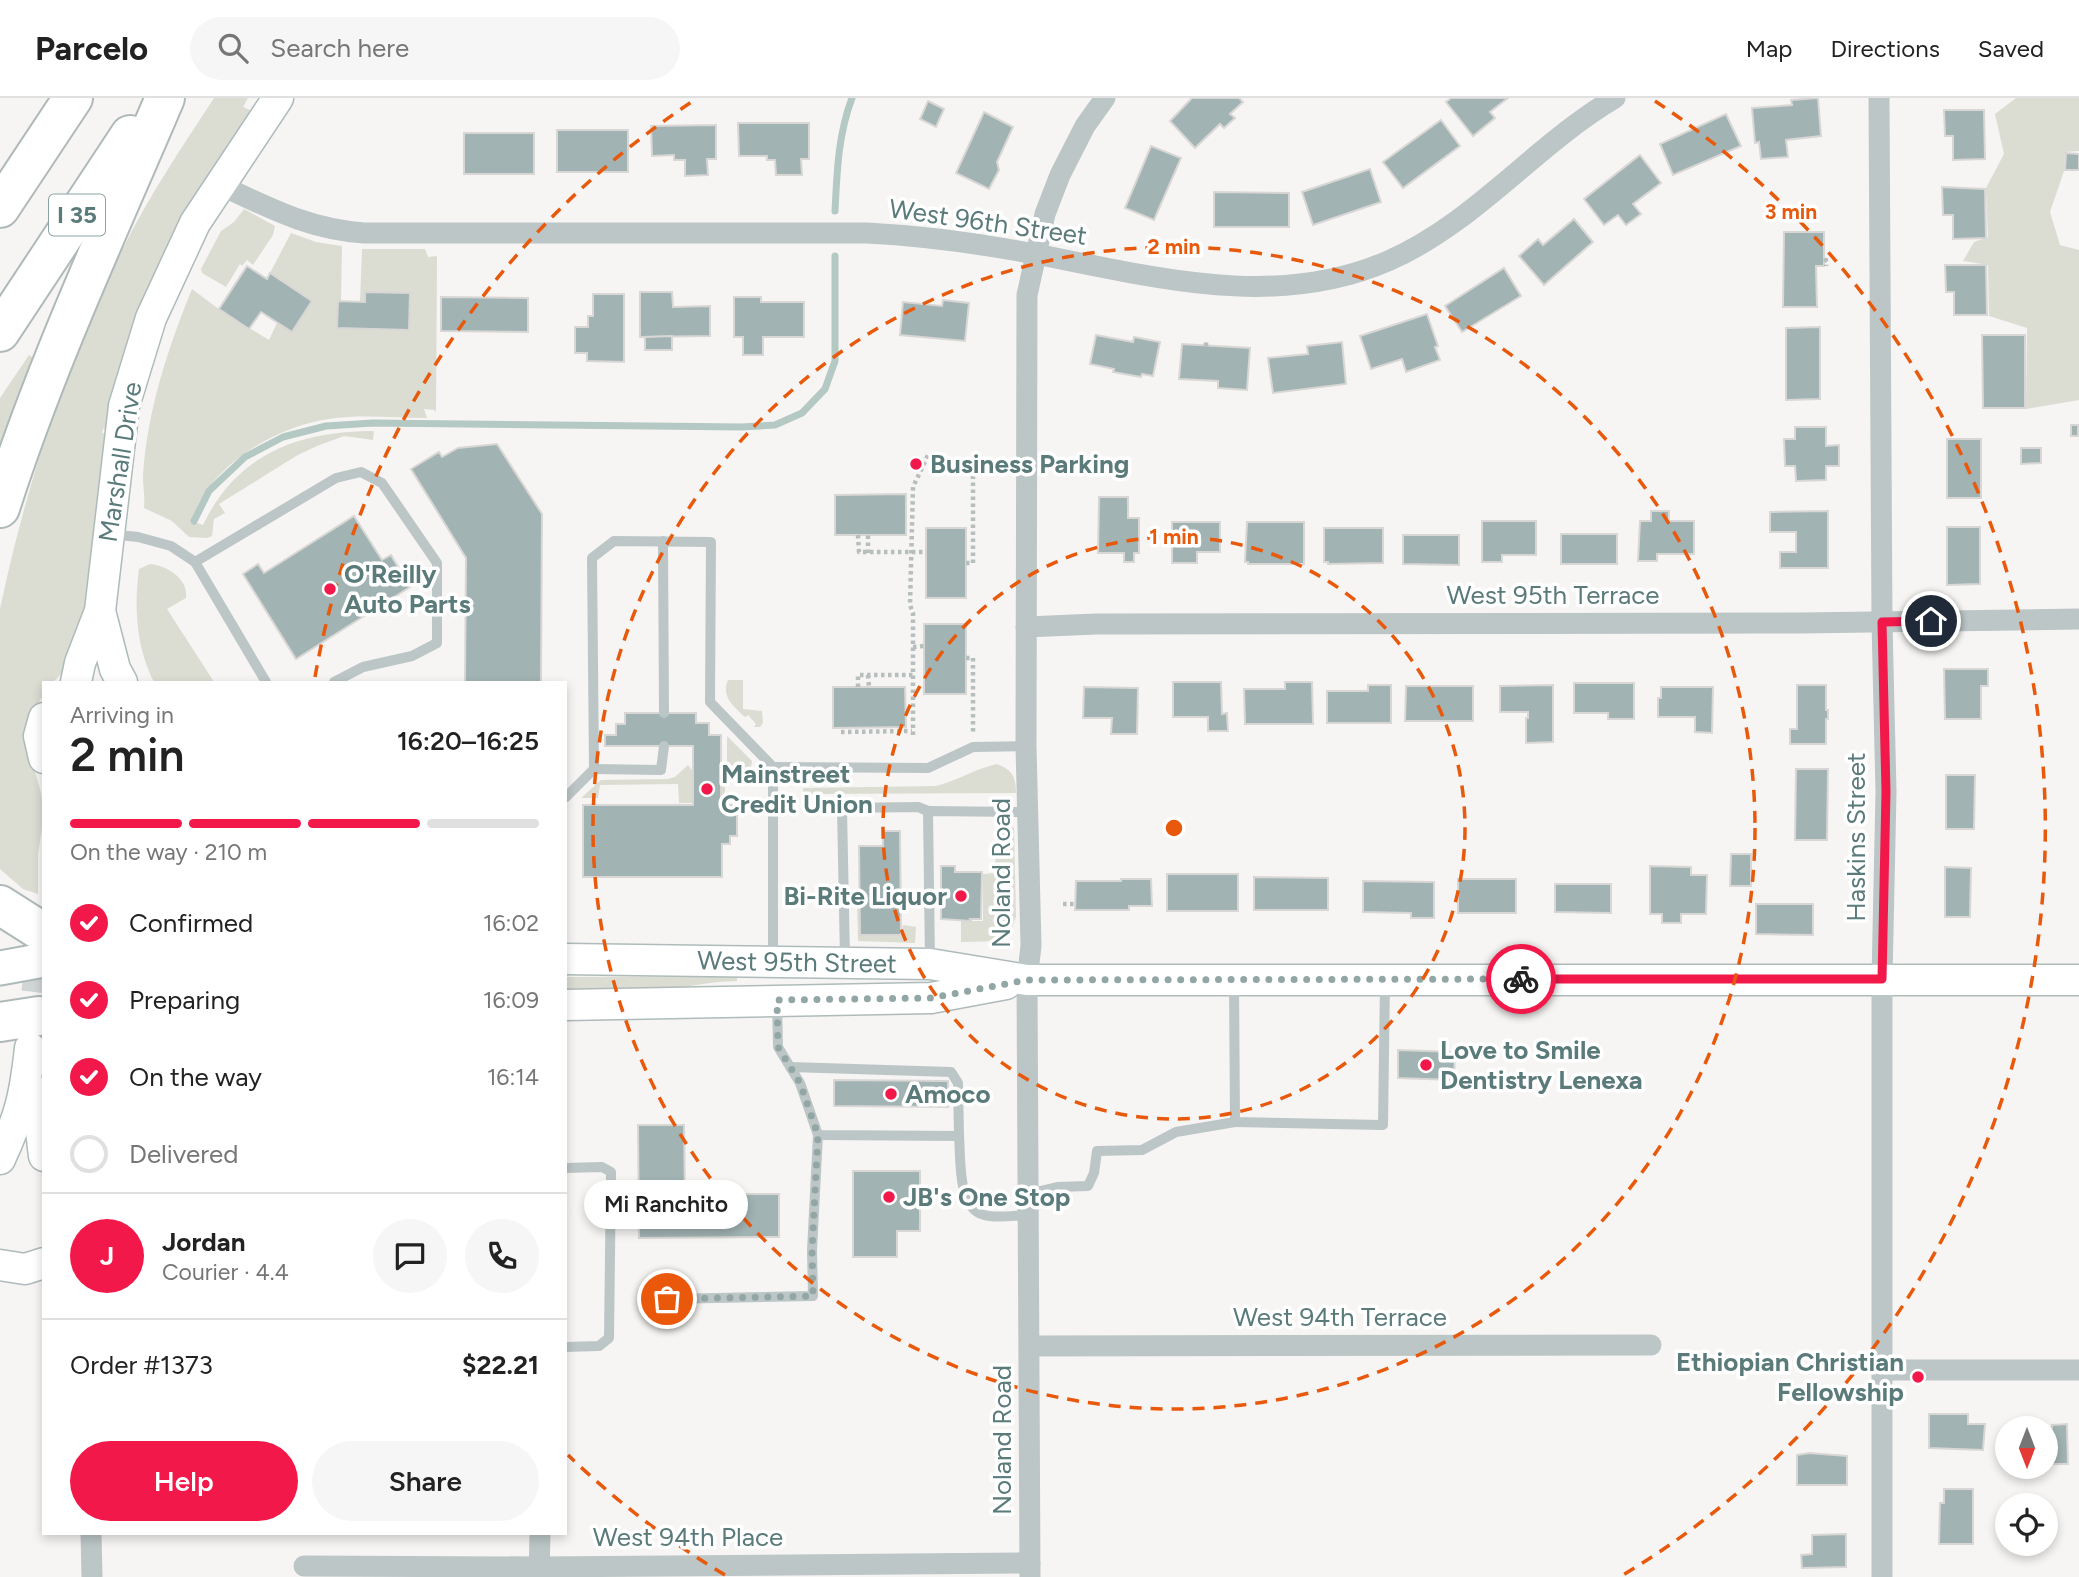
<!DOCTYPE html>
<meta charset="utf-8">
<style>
body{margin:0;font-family:Figtree,sans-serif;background:#f6f6f6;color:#222;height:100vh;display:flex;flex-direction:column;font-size:26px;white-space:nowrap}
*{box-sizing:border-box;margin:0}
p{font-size:23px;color:#767676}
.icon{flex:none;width:38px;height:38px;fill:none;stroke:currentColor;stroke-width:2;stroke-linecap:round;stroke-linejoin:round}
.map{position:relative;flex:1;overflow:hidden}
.sheet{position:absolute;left:42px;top:583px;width:525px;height:854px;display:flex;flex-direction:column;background:#fff;border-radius:0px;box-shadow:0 4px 10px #0003}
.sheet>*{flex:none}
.needle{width:46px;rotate:180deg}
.controls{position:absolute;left:1995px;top:1318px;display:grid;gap:14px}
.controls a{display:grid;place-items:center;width:63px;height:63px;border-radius:50%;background:#fff;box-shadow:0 4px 10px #0003;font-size:35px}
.pin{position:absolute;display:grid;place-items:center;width:60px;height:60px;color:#fff;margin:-30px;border:4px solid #fff;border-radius:50%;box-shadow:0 2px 7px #0007}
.courier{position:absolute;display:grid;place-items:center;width:70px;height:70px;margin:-35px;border:5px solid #f2184a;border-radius:50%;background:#fff;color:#222;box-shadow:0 2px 9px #0007}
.bubble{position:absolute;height:49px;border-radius:24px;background:#fff;box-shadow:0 4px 10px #0003;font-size:23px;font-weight:600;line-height:49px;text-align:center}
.headline em{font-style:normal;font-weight:600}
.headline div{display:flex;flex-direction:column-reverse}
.headline{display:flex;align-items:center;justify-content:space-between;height:119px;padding:0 28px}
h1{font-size:46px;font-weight:600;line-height:52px}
.bar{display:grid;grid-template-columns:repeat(4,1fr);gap:10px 7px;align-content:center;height:84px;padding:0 28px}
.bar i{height:9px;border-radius:5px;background:#e0e0e0}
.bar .active{background:#f2184a}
.bar p{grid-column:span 4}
.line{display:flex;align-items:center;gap:18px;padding:0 28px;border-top:2px solid #e0e0e0}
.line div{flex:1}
.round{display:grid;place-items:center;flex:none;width:74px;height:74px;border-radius:37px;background:#f6f6f6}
ol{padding:0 28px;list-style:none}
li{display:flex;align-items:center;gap:21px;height:77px}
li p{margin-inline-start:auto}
li .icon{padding:7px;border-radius:50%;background:#f2184a;color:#fff;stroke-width:4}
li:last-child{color:#767676}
li i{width:38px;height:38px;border:4px solid #e0e0e0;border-radius:50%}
.primary-button{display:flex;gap:14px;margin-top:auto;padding:14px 28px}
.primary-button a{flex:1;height:80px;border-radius:42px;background:#f2184a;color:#fff;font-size:28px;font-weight:600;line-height:80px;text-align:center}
.primary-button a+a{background:#f6f6f6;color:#222}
header{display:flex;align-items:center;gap:42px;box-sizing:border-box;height:98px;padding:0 35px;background:#fff;border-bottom:2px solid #e0e0e0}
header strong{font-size:33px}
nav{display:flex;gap:38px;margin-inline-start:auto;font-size:24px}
.search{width:490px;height:63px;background:#f6f6f6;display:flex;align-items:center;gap:18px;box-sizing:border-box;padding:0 24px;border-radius:38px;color:#767676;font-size:26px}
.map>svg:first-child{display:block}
</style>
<header>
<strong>Parcelo</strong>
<div class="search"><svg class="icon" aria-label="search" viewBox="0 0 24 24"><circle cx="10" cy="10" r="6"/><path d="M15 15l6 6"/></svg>Search here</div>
<nav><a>Map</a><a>Directions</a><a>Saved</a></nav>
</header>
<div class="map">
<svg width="2079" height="1479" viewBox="0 0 2079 1479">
<rect width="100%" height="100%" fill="#f7f5f3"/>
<g fill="#dbdcd2">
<path d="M214,0h34l-5,9 9,4 -144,318h-5l-1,4 6,1 -19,178 -26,60 -10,10h-9v12l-14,22 4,52 7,25 3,22 -6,39v40l-15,-5 -23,-20v-260c26,-124 66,-247 123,-361 26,-52 59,-101 91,-150z"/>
<path d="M2016,0h63v53l-14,1 -1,19 -14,41 10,33 19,5v150l-53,9 1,-81 -38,-12 -1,-51 -25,-4 11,-19 14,-5 -2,-49 18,-34 -9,-40z"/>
<path d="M244,111l31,17 -2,9 -20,30 -6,-5 -5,6 -2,-2 -14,23 -24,-14 -1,-4 20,-38 13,-9z"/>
<path d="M291,135l25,9 26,4 -1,55h-3l-1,27 72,-34 -44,-2v10h-5l2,-53h63l3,8 9,-1 -1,156 -2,-2 -10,-1 3,9c-32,0 -66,-4 -98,1 -53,7 -122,48 -137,102l11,4c34,-71 95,-94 171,-94l-1,9 -29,-4 -27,10 -21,10 -77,48 6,9 -11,6 -2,17 -5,2 -18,-1 -17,-16 -28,-13c1,-11 -1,-22 -1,-32 4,-65 25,-128 49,-187l28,21 49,30 8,-17 15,9 20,-31 -42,-28z"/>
<path d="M29,257l7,5 -36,105v-67z"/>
<path d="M150,466c16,1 39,15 36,34l-19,11 47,73h-60c-18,-36 -20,-75 -15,-113z"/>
<path d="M728,582h15v29l19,2 1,12 -3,4h-6l2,-3 -8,-9 -3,2c-12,-11 -24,-21 -17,-37z"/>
<path d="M727,638l25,25 -1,7 -4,3 -17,-1 -3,-3z"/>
<path d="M997,666c15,6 19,12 19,29l-213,1v-6l133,-2c21,-5 40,-18 61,-22z"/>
<path d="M688,667l5,7 28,1 4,4v26h-46l-1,-19 -78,1 -2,13h-17l20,-18 67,-1 7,-2z"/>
<path d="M1005,726l9,4 2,89 -6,17 -8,7 -41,1v-21h22v-47l12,-1 1,-42 2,-6z"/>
<path d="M859,798l1,39h41l2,-10 13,2 -1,16 -57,-2 -1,-43z"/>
<path d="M737,878v5l-20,1 -41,6 -111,6v-17z"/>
</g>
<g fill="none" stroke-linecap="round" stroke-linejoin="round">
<g stroke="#b4c8c4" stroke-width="7">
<path d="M835,113c2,-39 3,-76 17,-113"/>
<path d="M194,423l15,-30 36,-34 38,-20 43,-11 47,-3 369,4 33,-2 27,-12 23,-24 10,-28v-105"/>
</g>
</g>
<g fill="#a1b3b3" stroke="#d9d7d6" stroke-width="2">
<path d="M1192,0h47l4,4 -13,12 5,4 -11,10 -4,-4 -25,24 -25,-27z"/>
<path d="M1451,0h57l-18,14 5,6 -22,18 -27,-34z"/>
<path d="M1818,0l3,38 -35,4 2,17 -27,2 -2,-17 -4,1 -3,-35 40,-3 -1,-5z"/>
<path d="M928,3l16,8 -8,18 -16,-8z"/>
<path d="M1944,12h40l1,49 -32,1v-24h-8z"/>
<path d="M984,14l29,15 -16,35 2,8 -10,19 -33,-16z"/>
<path d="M1726,16l15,32 -68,29 -13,-31z"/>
<path d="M1441,22l19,26 -57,42 -20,-26z"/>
<path d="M738,25h71v36h-8l1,16h-26l-1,-15h-8v-4h-28z"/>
<path d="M716,27v34h-9l1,16 -23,1v-16h-11v-5l-22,1 -1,-30z"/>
<rect x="557" y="32" width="71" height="42"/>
<rect x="464" y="35" width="70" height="41"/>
<path d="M1151,48l30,12 -27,62 -29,-12z"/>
<path d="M2066,55l13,1v16h-14z"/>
<path d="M1640,57l21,28 -28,21 8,10 -15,11 -8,-10 -14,10 -20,-26z"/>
<path d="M1370,71l11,33 -68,23 -11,-33z"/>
<path d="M1942,89l43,2 1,49 -33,1v-24h-10z"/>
<path d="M1214,94l75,1v34h-75z"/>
<path d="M1574,121l19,23 -49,43 -25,-29 19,-17 5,6z"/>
<path d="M1784,134h40v34h-8l1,41h-34z"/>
<path d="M1945,167h41l1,50h-33v-23h-8z"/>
<path d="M247,168l20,13 3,-6 42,28 -20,31 -31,-20 -12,17 -30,-20z"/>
<path d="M1504,170l17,28 -59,36 -17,-26z"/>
<path d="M365,194l45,1 -1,37 -72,-2 1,-27 27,1z"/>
<path d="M640,194h32l1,15 37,-1v30l-70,1z"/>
<path d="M593,196h31v68l-37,-1v-8h-12v-26h13v-11h5z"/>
<path d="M441,199l87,1v34l-87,-1z"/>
<path d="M734,199h27v5h43v35h-41v18h-20v-18h-9z"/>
<path d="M943,202l26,3 -4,38 -65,-6 3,-33 39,4z"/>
<path d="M1427,216l11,32 -3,1 5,13 -34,12 -4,-13 -31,10 -11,-33z"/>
<path d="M1820,229v72l-34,1v-72z"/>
<path d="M1096,237l37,7 1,-5 26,5 -7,34 -11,-2 -1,3 -28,-5 1,-3 -24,-5z"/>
<path d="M1982,237h43v73h-42z"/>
<path d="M672,238v14h-27v-13z"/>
<path d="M1342,244l4,42 -73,9 -5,-35 40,-4 -1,-8z"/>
<path d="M1182,246l68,4 -3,42 -29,-2v-7l-39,-2z"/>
<rect x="2071" y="327" width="7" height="11"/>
<path d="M1795,329h31v19l13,-1v21h-13v14l-30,1 -1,-15h-10l-1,-27h11z"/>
<rect x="1947" y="341" width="34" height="59"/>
<path d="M497,346l45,70 -1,168h-76l1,-124 -55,-89 28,-17 3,5 16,-9z"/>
<path d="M2021,350h20v15l-20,1z"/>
<path d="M906,396v41h-71v-40z"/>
<path d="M1099,399h29v21h11v35h-5v9h-10v-9h-26z"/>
<path d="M1651,413h18v10h25v33h-37v7h-19l2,-40h11z"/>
<path d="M1828,413v57h-48v-16h16v-20h-26v-20z"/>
<path d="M354,418l28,44 9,-5 19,32 -114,72 -53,-85 15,-10 6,9z"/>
<path d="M1482,423h54v34h-34v7h-20z"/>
<path d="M1172,424h48v30h-23v11h-25z"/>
<path d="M1247,424h57v42h-56v-2h-3z"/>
<path d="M1947,429h33v57l-33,1z"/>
<rect x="926" y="430" width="40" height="70"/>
<path d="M1324,430h59v35l-55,1v-2h-4z"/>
<rect x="1561" y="436" width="56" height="30"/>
<path d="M1403,437h56v30l-56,-1z"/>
<rect x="924" y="526" width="42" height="70"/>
<path d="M1944,571h44v17h-7v33h-36z"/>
<path d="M1173,584h48l1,32 5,-1 1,18h-20v-14h-35z"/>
<path d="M1285,584h27l1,42h-68l-1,-35h41z"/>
<path d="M1574,585h60v36h-26v-6h-34z"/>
<path d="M1368,587h23v38h-64v-32h41z"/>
<path d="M1553,587v57l-27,1v-25h2v-6h-28v-26z"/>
<path d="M1797,587h29v25h2v9h-2v25h-36v-15h7z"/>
<path d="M1406,588h67v35h-68z"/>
<path d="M833,589h72l1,40 -73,1z"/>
<path d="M1084,589l54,1 -1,46h-26l1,-16h-29z"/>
<path d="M1661,589h52l-1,46 -17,-1v-15h-37v-19h3z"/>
<path d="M625,615h71v10h13v12h12v70h16v31h-7v8h-8v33h-139v-72h110v-59h-88v-11h11v-11h9z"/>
<path d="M1796,671h32l-1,71h-32z"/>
<path d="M1946,677h29l-1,54h-28z"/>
<path d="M883,733h17l1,104h-41l-1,-89h24z"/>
<path d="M1731,756h20v32h-21z"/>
<path d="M941,768h14v6h27l-1,47h-11l1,2 -30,-2z"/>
<path d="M1650,768l41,1v8h16l-1,39h-25v9h-19v-9h-12z"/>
<path d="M1945,769l26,1 -1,49h-25z"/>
<rect x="1167" y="776" width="71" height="37"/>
<path d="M1254,779l74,1v32h-74z"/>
<path d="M1121,781h30l1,27h-23v4h-54l1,-29h45z"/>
<rect x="1458" y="781" width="58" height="34"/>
<path d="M1363,783l71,1v36h-23v-5l-48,-1z"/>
<path d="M1555,786h56v29l-56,-1z"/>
<path d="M1756,806h57v31l-57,-1z"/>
<path d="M1398,952l57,2 -1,28 -56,-2z"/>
<path d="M834,982l114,1v26l-114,-1z"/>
<path d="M638,1027h46l1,69h94v43l-140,1z"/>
<path d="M853,1073h67v60h-23v26h-44z"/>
<path d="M1929,1316h39v10h17l-2,26 -54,-2z"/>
<path d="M2067,1326l1,40h-22v-36h6v-3z"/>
<path d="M1809,1355l38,3v29h-50v-30z"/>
<path d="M1944,1391h29v55h-34l1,-41h4z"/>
<path d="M1846,1436v33l-44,1 -1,-13 11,-1v-19z"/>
</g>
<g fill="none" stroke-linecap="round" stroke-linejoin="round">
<path stroke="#d0d6d5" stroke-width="30" stroke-dasharray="30 15" stroke-linecap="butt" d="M31,939l12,-100"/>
<defs>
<g id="secondary">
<path d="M100,513l15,58 7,13"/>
<path d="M76,584l4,-19 20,-52 24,-205 27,-88 44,-95 83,-125"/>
<path d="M44,620l-5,18 5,22"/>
<path d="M565,861l365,5 97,16h1052"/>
<path d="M565,907l366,-7 75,-14"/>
<path d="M44,995l-3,38 3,25"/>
<path d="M0,1061c20,-43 25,-64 30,-111"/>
<path d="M0,1167l25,4 19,-6"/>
</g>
<path id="primary" d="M0,870l44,-8"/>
<g id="highway">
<path d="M0,110l73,-110"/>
<path d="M0,234l130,-197"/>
<path d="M0,410c45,-141 107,-274 165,-410"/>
<path d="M0,807l44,28"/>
<path d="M0,924l39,-6"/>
</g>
</defs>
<use href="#secondary" stroke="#afbbbb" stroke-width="33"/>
<use href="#primary" stroke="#aeb9b9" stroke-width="37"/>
<use href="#highway" stroke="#b0b9b9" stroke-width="42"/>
<g stroke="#b7bebe" stroke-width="4.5" stroke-dasharray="3.5 3.5" stroke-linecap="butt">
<path d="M1824,163l2,-1v6"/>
<path d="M1206,248v-6"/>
<path d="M858,437l1,17h67"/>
<path d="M868,455v-18"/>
<path d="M966,465h7v-92"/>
<path d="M913,549l11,-1"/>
<path d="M966,560h7v74"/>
<path d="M868,577l1,12"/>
<path d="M858,589v-12h55"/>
<path d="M841,634l71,-1"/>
<path d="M913,637v-122l-3,-8 3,-118 15,-32"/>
<path d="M1063,806h13"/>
</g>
<g stroke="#bcc6c6" stroke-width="10">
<path d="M109,436l29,3 33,9 24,16"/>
<path d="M663,443l1,172"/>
<path d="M266,584l-71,-120 141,-84 25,-6 21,11 55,80v80l-25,13 -49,11 -29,15"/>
<path d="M594,671l67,1 3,-24"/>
<path d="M565,700l29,-29 -2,-211 22,-17 97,1 -1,160 63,65"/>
<path d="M845,861l-3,-151 76,-1 10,4"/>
<path d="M773,863v-194l155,1 45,-21 53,-1"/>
<path d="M930,865l-2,-152 101,1"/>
<path d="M1234,885l1,139 148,3 2,-144"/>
<path d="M777,904l1,45 22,36 18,52 141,1c2,23 -2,72 25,79 13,4 31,0 45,0"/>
<path d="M790,969l161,5 7,11 1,53"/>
<path d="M565,1070l37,-1 9,5 -2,166 -10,8 -34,1"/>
<path d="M1028,1096l29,-7 31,-1 6,-13 3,-22 45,-1 34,-18 59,-10"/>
<path d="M667,1201l146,-3 -1,-46 6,-115"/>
</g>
<g stroke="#bcc6c6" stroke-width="21">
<path d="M1879,0l3,524 4,170 -4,187v598"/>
<path d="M220,87c50,23 88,44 144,48h503c59,3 116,11 173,22 115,22 236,55 348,6 87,-38 147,-116 227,-163"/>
<path d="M1026,529l70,-3 704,-1 279,-4"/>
<path d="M1030,1248l621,-1"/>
<path d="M1881,1272h198"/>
<path d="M91,1435l1,44"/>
<path d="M304,1468l235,1 491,-4"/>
<path d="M539,1479l1,-44"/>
<path d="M1030,1479l-3,-597 4,-34 -5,-200 1,-451 18,-81 15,-39 25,-49 20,-28"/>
</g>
<use href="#secondary" stroke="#fff" stroke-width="30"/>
<use href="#primary" stroke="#fff" stroke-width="33"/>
<use href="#highway" stroke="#fff" stroke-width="38"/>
</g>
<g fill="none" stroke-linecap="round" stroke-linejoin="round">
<path stroke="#92a6a5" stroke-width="7" stroke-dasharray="0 12.6" d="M667,1201l146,-3 -1,-46 6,-115 -18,-52 -22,-36 -1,-47 154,-2 96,-18 494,-1"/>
<path stroke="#f2184a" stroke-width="9" d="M1521,881h361l4,-187 -4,-170 49,-1"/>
</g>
<g fill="none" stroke="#e8590c" stroke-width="3.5" stroke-dasharray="12 9">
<circle cx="1174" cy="730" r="291"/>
<circle cx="1174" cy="730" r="581"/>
<path d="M725 1477A872 872 0 0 1 568 1357M315 579A872 872 0 0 1 693 3M1655 3A872 872 0 0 1 1623 1477"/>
</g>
<g fill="#f2184a" stroke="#fff" stroke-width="2.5">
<circle cx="916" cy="366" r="7"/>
<circle cx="330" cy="491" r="7"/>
<circle cx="707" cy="691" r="7"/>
<circle cx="961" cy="798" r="7"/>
<circle cx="1426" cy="967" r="7"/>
<circle cx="891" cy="996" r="7"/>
<circle cx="889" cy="1099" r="7"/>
<circle cx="1918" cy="1279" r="7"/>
</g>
<g text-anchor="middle" stroke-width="7" stroke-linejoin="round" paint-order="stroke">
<rect fill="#fff" stroke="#8ca3a3" stroke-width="2" x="49" y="96.5" width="56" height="41" rx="5"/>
<g font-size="24" font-weight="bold" fill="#5b7b7b">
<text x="77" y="125">I 35</text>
</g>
<g font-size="26" fill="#5b7b7b" stroke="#fff">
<text transform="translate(988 124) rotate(8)" y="9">West 96th Street</text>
<text transform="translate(120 364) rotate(-81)" y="9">Marshall Drive</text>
<text x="1553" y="506">West 95th Terrace</text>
<text transform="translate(1856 739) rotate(-90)" y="9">Haskins Street</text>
<text transform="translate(1001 775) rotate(-90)" y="9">Noland Road</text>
<text transform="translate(797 864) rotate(1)" y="9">West 95th Street</text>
<text x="1340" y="1228">West 94th Terrace</text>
<text transform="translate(1002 1342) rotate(-90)" y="9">Noland Road</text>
<text x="688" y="1448">West 94th Place</text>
</g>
<g font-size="26" font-weight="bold" fill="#5b7b7b" stroke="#fff" text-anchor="start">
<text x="930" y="375">Business Parking</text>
<text x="344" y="485">O'Reilly<tspan x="344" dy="30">Auto Parts</tspan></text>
<text x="721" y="685">Mainstreet<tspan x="721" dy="30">Credit Union</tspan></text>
<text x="947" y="807" text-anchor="end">Bi-Rite Liquor</text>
<text x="1440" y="961">Love to Smile<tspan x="1440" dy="30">Dentistry Lenexa</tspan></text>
<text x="905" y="1005">Amoco</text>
<text x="903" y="1108">JB's One Stop</text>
<text x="1904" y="1273" text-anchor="end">Ethiopian Christian<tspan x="1904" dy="30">Fellowship</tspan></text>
</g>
</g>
<circle cx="1174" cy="730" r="10" fill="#e8590c" stroke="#fff" stroke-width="3.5"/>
<g font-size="21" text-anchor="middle" font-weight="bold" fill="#e8590c" stroke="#fff" stroke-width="7" stroke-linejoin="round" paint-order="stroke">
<text x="1791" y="121">3 min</text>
<text x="1174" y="156">2 min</text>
<text x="1174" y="446">1 min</text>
</g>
</svg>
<div class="controls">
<a><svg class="needle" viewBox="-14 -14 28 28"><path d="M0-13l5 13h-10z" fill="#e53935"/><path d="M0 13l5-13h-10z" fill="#767676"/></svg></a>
<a><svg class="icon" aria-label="locate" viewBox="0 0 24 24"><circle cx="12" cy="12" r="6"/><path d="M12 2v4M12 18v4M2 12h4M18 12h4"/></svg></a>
</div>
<div class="pin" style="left:667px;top:1201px;background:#ea580c"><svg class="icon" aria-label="bag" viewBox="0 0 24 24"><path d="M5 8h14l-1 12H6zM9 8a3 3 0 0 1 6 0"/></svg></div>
<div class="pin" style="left:1931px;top:523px;background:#1f2937"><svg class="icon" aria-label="home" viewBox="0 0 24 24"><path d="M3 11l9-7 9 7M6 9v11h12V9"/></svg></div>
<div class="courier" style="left:1521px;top:881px"><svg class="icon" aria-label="bike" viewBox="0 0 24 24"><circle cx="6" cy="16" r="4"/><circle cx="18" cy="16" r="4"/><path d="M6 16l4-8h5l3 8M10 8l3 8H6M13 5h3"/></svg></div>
<div class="bubble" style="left:584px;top:1082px;width:164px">Mi Ranchito</div>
<section class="sheet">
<div class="headline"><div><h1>2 min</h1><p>Arriving in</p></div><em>16:20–16:25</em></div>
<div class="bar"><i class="active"></i><i class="active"></i><i class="active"></i><i></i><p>On the way · 210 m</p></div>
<ol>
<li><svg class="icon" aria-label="check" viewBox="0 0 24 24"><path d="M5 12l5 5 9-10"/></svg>Confirmed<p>16:02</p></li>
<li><svg class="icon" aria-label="check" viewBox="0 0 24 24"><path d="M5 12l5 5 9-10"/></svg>Preparing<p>16:09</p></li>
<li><svg class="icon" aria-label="check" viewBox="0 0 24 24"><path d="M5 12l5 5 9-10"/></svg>On the way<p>16:14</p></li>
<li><i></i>Delivered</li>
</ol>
<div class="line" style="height:126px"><b class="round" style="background:#f2184a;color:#fff">J</b><div><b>Jordan</b><p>Courier · 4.4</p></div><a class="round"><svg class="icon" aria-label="chat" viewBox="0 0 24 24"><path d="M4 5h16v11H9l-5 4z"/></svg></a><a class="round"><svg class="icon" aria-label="phone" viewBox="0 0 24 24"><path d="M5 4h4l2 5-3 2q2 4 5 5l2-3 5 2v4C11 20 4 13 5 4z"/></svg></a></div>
<div class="line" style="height:91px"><div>Order #1373</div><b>$22.21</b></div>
<div class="primary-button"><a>Help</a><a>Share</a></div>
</section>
</div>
